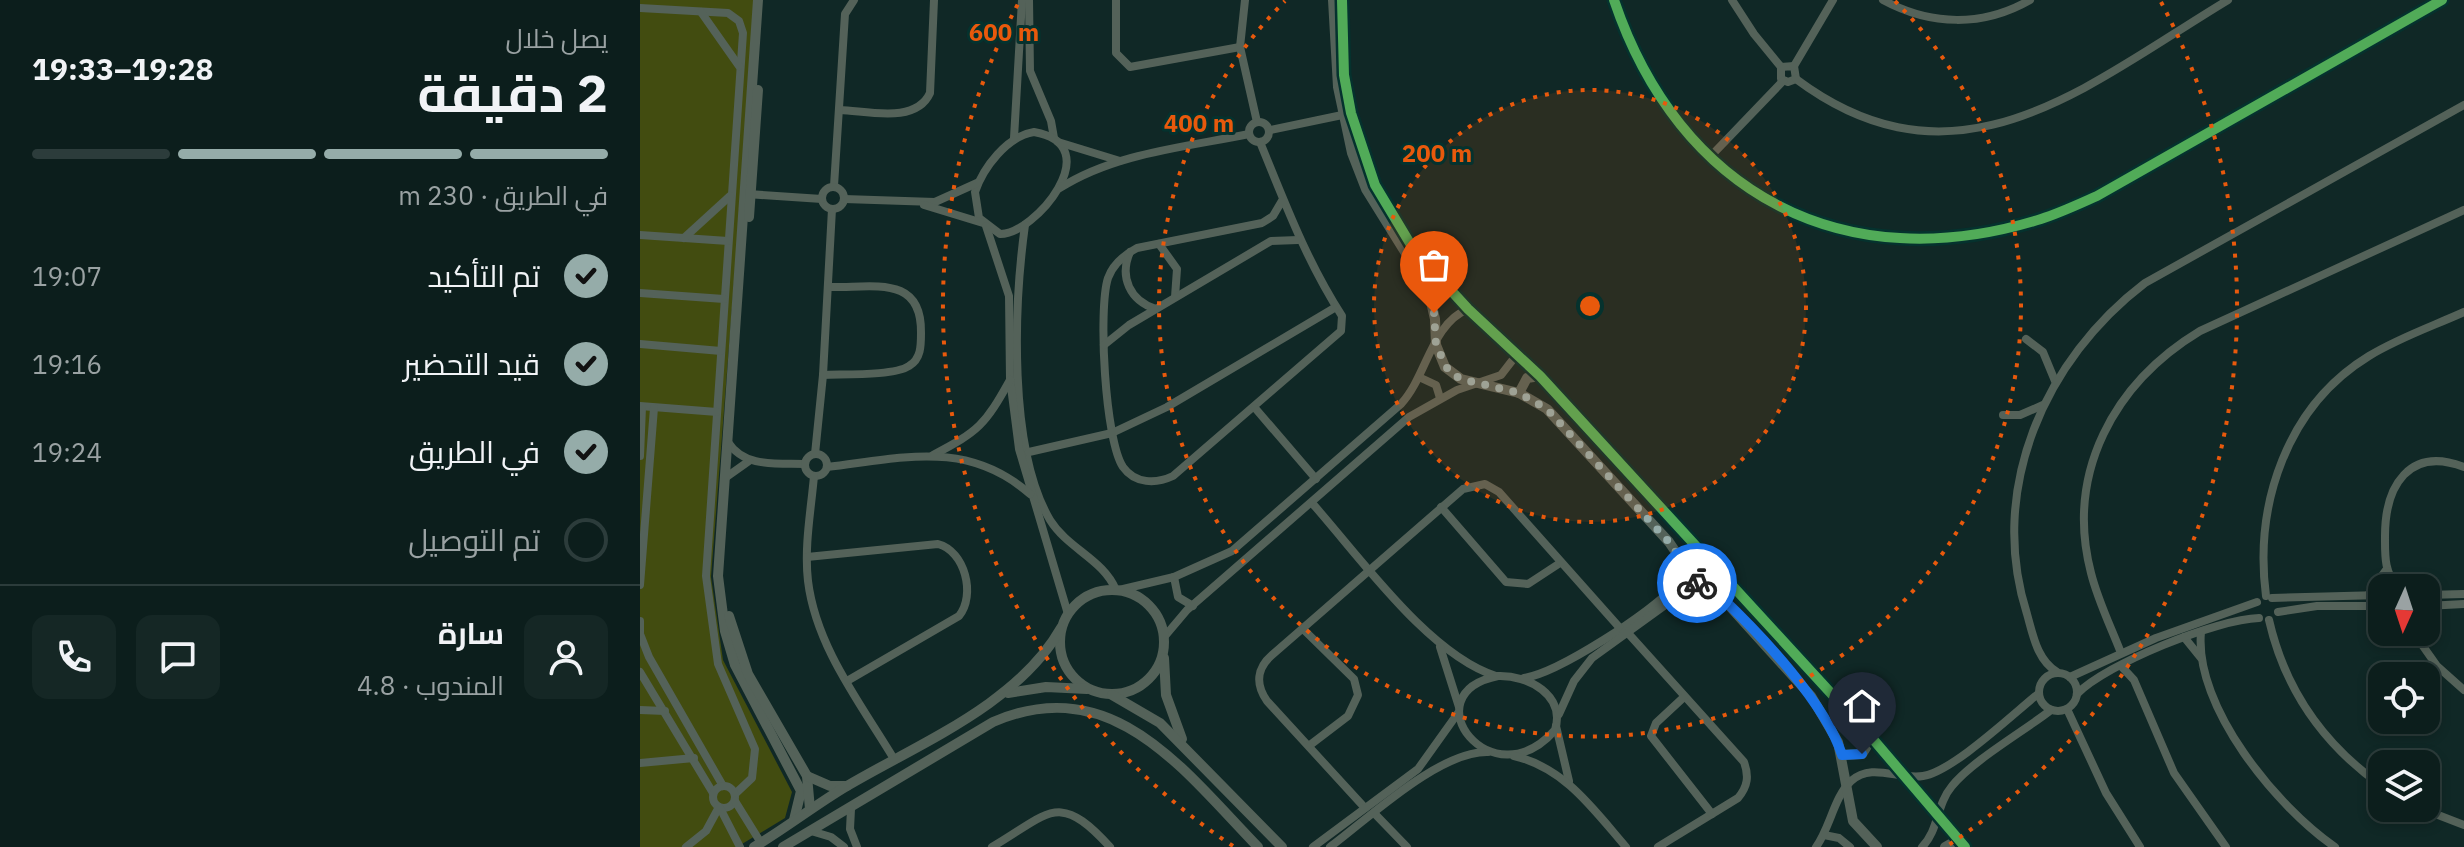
<!DOCTYPE html>
<html lang="ar">
<meta charset="utf-8">
<style>
body{margin:0;font-family:"IBM Plex Sans",Cairo,sans-serif;background:#152725;color:#f1f3f6;direction:rtl;height:100vh;display:flex;flex-direction:column;font-size:30px;white-space:nowrap}
*{box-sizing:border-box;margin:0}
p{font-size:26px;color:#9aa2a3}
.icon{flex:none;width:44px;height:44px;fill:none;stroke:currentColor;stroke-width:2;stroke-linecap:round;stroke-linejoin:round}
.map{position:relative;flex:1;overflow:hidden;direction:ltr}
.panel{display:flex;flex-direction:column;background:#0c1e1c;width:640px}
.panel>*{flex:none}
.needle{width:52px;rotate:183deg}
.controls{position:absolute;left:1728px;top:574px;display:grid;gap:16px}
.controls a{display:grid;place-items:center;width:72px;height:72px;border-radius:16px;background:#0c1e1c;box-shadow:0 4px 12px #0003,0 0 0 2px #2c3c3b;font-size:40px}
.pin{position:absolute;display:grid;place-items:center;width:68px;height:68px;color:#fff;margin:-82px -34px;border-radius:50% 50% 50% 0;rotate:-45deg;box-shadow:0 0 8px #0007}
.pin .icon{rotate:45deg}
.courier{position:absolute;display:grid;place-items:center;width:80px;height:80px;margin:-40px;border:6px solid #1a73e8;border-radius:50%;background:#fff;color:#222;box-shadow:0 2px 10px #0007}
.overview em{font-style:normal;font-weight:700}
.overview div{display:flex;flex-direction:column-reverse}
.overview{display:flex;align-items:center;justify-content:space-between;height:136px;padding:0 32px}
h1{font-size:52px;font-weight:700;line-height:60px}
.bar{display:grid;grid-template-columns:repeat(4,1fr);gap:12px 8px;align-content:center;height:96px;padding:0 32px}
.bar i{height:10px;border-radius:6px;background:#2c3c3b}
.bar .current{background:#95aca9}
.bar p{grid-column:span 4}
.line{display:flex;align-items:center;gap:20px;padding:0 32px;border-top:2px solid #2c3c3b}
.line div{flex:1}
.round{display:grid;place-items:center;flex:none;width:84px;height:84px;border-radius:16px;background:#152725}
ol{padding:0 32px;list-style:none}
li{display:flex;align-items:center;gap:24px;height:88px}
li p{margin-inline-start:auto}
li .icon{padding:8px;border-radius:50%;background:#95aca9;color:#111;stroke-width:4}
li:last-child{color:#9aa2a3}
li i{width:44px;height:44px;border:4px solid #2c3c3b;border-radius:50%}
main{display:flex;flex:1;min-height:0}
.map>svg:first-child{display:block}
</style>
<main>
<div class="map">
<svg width="1824" height="847" viewBox="0 0 1824 847">
<rect width="100%" height="100%" fill="#102826"/>
<path fill="#424c10" d="M0,0h116l-45,577 12,83 69,132 -7,26 -48,29h-97z"/>
<g fill="none" stroke-linecap="round" stroke-linejoin="round">
<g stroke="#546259" stroke-width="8">
<path d="M389,0l1,71 21,50 3,17"/>
<path d="M476,0v53l14,14 110,-20"/>
<path d="M605,0l-5,47 17,75"/>
<path d="M974,0c65,193 229,281 427,219 19,-6 38,-15 56,-23l345,-196"/>
<path d="M1092,0l22,34 27,33v12l7,3 8,-3 -2,-13 -13,1"/>
<path d="M1243,0c48,26 100,27 147,0"/>
<path d="M0,8l88,5 11,8 4,12 -37,543 12,88 37,85 -3,29 -17,16"/>
<path d="M61,12l38,54"/>
<path d="M1154,66l39,-66"/>
<path d="M1156,79c162,121 291,6 432,-79"/>
<path d="M200,110c28,1 76,14 90,-17l4,-93"/>
<circle cx="619" cy="132" r="10"/>
<path d="M630,130l77,-16"/>
<path d="M394,132c76,13 0,103 -34,102l-21,-16 -4,-26c8,-24 32,-56 59,-60z"/>
<path d="M374,138l8,-138"/>
<path d="M418,142l62,19"/>
<path d="M620,142c25,61 46,118 82,174l-1,15 -168,145c-17,8 -38,8 -50,-9 -18,-27 -25,-158 -15,-189 5,-14 16,-23 29,-30l125,-25 11,-7 10,-17"/>
<path d="M1069,158l74,-77"/>
<path d="M194,186l11,-172 9,-14"/>
<circle cx="193" cy="198" r="11"/>
<path d="M420,188c55,-35 126,-41 189,-54"/>
<path d="M107,194l75,5"/>
<path d="M204,199l91,3 42,-19"/>
<path d="M284,205l59,18"/>
<path d="M385,225c-11,80 -17,224 25,295 18,29 53,39 66,70"/>
<path d="M346,226l23,70 1,83 9,70 49,165"/>
<path d="M0,235l88,6"/>
<path d="M44,238l46,-42"/>
<path d="M519,244l18,25 -2,28"/>
<path d="M490,252c-11,25 0,49 26,57"/>
<path d="M0,293l84,6"/>
<path d="M1386,339l17,13 12,29"/>
<path d="M0,344l81,7"/>
<path d="M464,345l25,-20 142,-84 27,-1"/>
<path d="M183,375c20,-1 71,1 86,-9 12,-7 12,-20 12,-33 1,-59 -48,-45 -92,-46"/>
<path d="M781,378l15,7 4,13"/>
<path d="M0,406l77,6"/>
<path d="M615,408l61,71"/>
<path d="M1363,415h17l23,-10"/>
<path d="M88,442c16,26 50,21 77,22"/>
<path d="M389,452l83,-19 55,-26 169,-100"/>
<circle cx="176" cy="465" r="11"/>
<path d="M175,454l8,-79 9,-166"/>
<path d="M293,455c46,-24 52,-30 77,-75"/>
<path d="M0,456l2,-49"/>
<path d="M187,467c76,-9 140,-28 203,27"/>
<path d="M174,476c-3,34 -10,71 -6,105 8,66 53,123 86,178"/>
<path d="M85,478l24,-17"/>
<path d="M672,503c48,54 117,152 184,173"/>
<path d="M801,507l65,75 22,2 32,-21"/>
<path d="M167,557l131,-13c27,7 38,51 21,72l-112,65"/>
<path d="M534,577l4,20 15,9"/>
<path d="M0,585l14,-177"/>
<path d="M1758,588c-14,-16 -13,-32 -13,-52 0,-50 24,-90 79,-69"/>
<path d="M479,590l55,-13 58,-26 169,-147c26,-28 30,-80 67,-95"/>
<path d="M1728,595l18,-25"/>
<path d="M1786,595l38,-1"/>
<path d="M1626,596c-12,-92 21,-190 103,-240 29,-18 64,-30 95,-44"/>
<path d="M1632,598l110,-3"/>
<path d="M1786,606l38,-2"/>
<path d="M1638,612l39,-6h65"/>
<path d="M1629,620c16,70 55,125 113,166"/>
<path d="M0,621v14"/>
<path d="M663,629l51,50 4,16 -10,21 -38,29"/>
<path d="M987,632l117,130c5,14 4,24 -6,36l-80,49"/>
<path d="M1561,632c-7,75 76,175 134,215"/>
<path d="M1773,632l24,34 27,24"/>
<path d="M0,634l9,23 74,129"/>
<path d="M525,636l22,-26 222,-193 48,-27 44,-15 17,-22"/>
<path d="M1544,637l17,21"/>
<path d="M800,647l19,60"/>
<path d="M1481,653c-10,-26 -23,-52 -30,-80 -26,-100 23,-190 109,-242l264,-121"/>
<path d="M1481,666l13,14 40,93 52,74"/>
<path d="M0,672l73,121"/>
<path d="M1417,672c-20,-12 -24,-37 -30,-58 -40,-125 18,-255 118,-331l319,-178"/>
<circle cx="1418" cy="692" r="19"/>
<path d="M858,676c30,-1 68,19 57,54 -63,72 -146,-36 -57,-54z"/>
<path d="M1430,677l86,-39 101,-36"/>
<path d="M884,678c34,-5 128,-66 152,-93 11,-12 5,-28 24,-33"/>
<path d="M1437,694c29,-30 140,-75 182,-76"/>
<path d="M1044,697l-28,26 -5,13 61,78"/>
<path d="M1427,709l39,84 34,54"/>
<path d="M0,710l25,1"/>
<path d="M919,714l15,-33 18,-23 90,-65 25,-10 11,-11"/>
<path d="M916,726l13,55"/>
<path d="M874,756c51,12 79,53 112,91"/>
<path d="M0,763l54,-5"/>
<circle cx="84" cy="797" r="11"/>
<path d="M95,801l26,42"/>
<path d="M80,808l20,39"/>
<path d="M725,808l-98,-107c-12,-17 -10,-33 5,-46l191,-166 22,-5 14,8 120,135"/>
<path d="M1780,808l44,17"/>
<path d="M211,809l-1,20 7,18"/>
<path d="M735,814l32,33"/>
<path d="M171,831l20,6 13,10"/>
<path d="M1184,835l15,3 11,9"/>
<path d="M46,847l20,-16 13,-24"/>
<path d="M352,847c58,-34 66,-57 118,0"/>
<path d="M673,847l105,-78 40,-56"/>
<path d="M690,847c39,-29 109,-96 158,-95"/>
<path d="M1176,847c14,-19 18,-50 35,-66 21,-19 47,-1 72,-5 29,-4 90,-62 115,-82"/>
<path d="M1282,847c17,-17 14,-42 30,-61 20,-25 72,-55 99,-76"/>
</g>
<g stroke="#546259" stroke-width="10">
<path d="M118,0l-40,576 7,55 10,34 66,126 -7,29"/>
<path d="M693,0l5,87 14,66 14,36 62,100 7,30 1,26 9,22 16,12 58,14 28,16 122,133 27,40 28,18 87,96 27,46 15,79 24,26"/>
<path d="M702,0l2,75 7,38 24,72 39,65 54,59 72,67 332,362 93,109"/>
<path d="M109,217l9,-127"/>
<path d="M879,393l8,-15 13,-2"/>
<circle cx="472" cy="642" r="52"/>
<path d="M89,616l19,58 59,102 3,33"/>
<path d="M524,658l2,37 16,44"/>
<path d="M368,693l38,-6 41,2"/>
<path d="M472,695l48,28 122,124"/>
<path d="M1202,755l20,-1 10,-16"/>
<path d="M167,776l23,10h17"/>
<path d="M114,847c32,-19 61,-42 93,-61 73,-43 171,-82 214,-158"/>
<path d="M143,847l210,-125c120,-52 191,49 265,125"/>
<path d="M1305,847l14,-8"/>
</g>
<defs>
<g id="cycleway">
<path d="M702,0l2,75 7,38 24,72 39,65 54,59 72,67 332,362 93,109"/>
<path d="M974,0c65,193 229,281 427,219 19,-6 38,-15 56,-23l345,-196"/>
</g>
</defs>
<use href="#cycleway" stroke="#05322e" stroke-width="15"/>
<use href="#cycleway" stroke="#51ab58" stroke-width="10"/>
</g>
<g fill="none" stroke-linecap="round" stroke-linejoin="round">
<path stroke="#95aca9" stroke-width="8" stroke-dasharray="0 14.4" d="M794,313l2,32 13,27 12,7 58,14 28,16 122,133 28,41"/>
<path stroke="#1a73e8" stroke-width="10" d="M1057,583c8,7 18,8 26,16 39,37 103,105 119,156l20,-1"/>
</g>
<circle cx="950" cy="306" r="216" fill="#e8590c" fill-opacity=".12"/>
<g fill="none" stroke="#e8590c" stroke-width="4" stroke-dasharray="4 8">
<circle cx="950" cy="306" r="216"/>
<path d="M1255 1A431 431 0 1 1 645 1"/>
<path d="M593 846A647 647 0 0 1 379 2M1521 2A647 647 0 0 1 1307 846"/>
</g>
<circle cx="950" cy="306" r="12" fill="#e8590c" stroke="#05322e" stroke-width="4"/>
<g font-size="24" text-anchor="middle" font-weight="bold" fill="#e8590c" stroke="#05322e" stroke-width="6" stroke-linejoin="round" paint-order="stroke">
<text x="364" y="41">600 m</text>
<text x="559" y="132">400 m</text>
<text x="797" y="162">200 m</text>
</g>
</svg>
<div class="controls">
<a><svg class="needle" viewBox="-14 -14 28 28"><path d="M0-13l5 13h-10z" fill="#e53935"/><path d="M0 13l5-13h-10z" fill="#9aa2a3"/></svg></a>
<a><svg class="icon" aria-label="locate" viewBox="0 0 24 24"><circle cx="12" cy="12" r="6"/><path d="M12 2v4M12 18v4M2 12h4M18 12h4"/></svg></a>
<a><svg class="icon" aria-label="layers" viewBox="0 0 24 24"><path d="M12 4l9 5-9 5-9-5zM3 14l9 5 9-5"/></svg></a>
</div>
<div class="pin" style="left:794px;top:313px;background:#ea580c"><svg class="icon" aria-label="bag" viewBox="0 0 24 24"><path d="M5 8h14l-1 12H6zM9 8a3 3 0 0 1 6 0"/></svg></div>
<div class="pin" style="left:1222px;top:754px;background:#1f2937"><svg class="icon" aria-label="home" viewBox="0 0 24 24"><path d="M3 11l9-7 9 7M6 9v11h12V9"/></svg></div>
<div class="courier" style="left:1057px;top:583px"><svg class="icon" aria-label="bike" viewBox="0 0 24 24"><circle cx="6" cy="16" r="4"/><circle cx="18" cy="16" r="4"/><path d="M6 16l4-8h5l3 8M10 8l3 8H6M13 5h3"/></svg></div>
</div>
<section class="panel">
<div class="overview"><div><h1>2 دقيقة</h1><p>يصل خلال</p></div><em>19:28–19:33</em></div>
<div class="bar"><i class="current"></i><i class="current"></i><i class="current"></i><i></i><p>في الطريق · 230 m</p></div>
<ol>
<li><svg class="icon" aria-label="check" viewBox="0 0 24 24"><path d="M5 12l5 5 9-10"/></svg>تم التأكيد<p>19:07</p></li>
<li><svg class="icon" aria-label="check" viewBox="0 0 24 24"><path d="M5 12l5 5 9-10"/></svg>قيد التحضير<p>19:16</p></li>
<li><svg class="icon" aria-label="check" viewBox="0 0 24 24"><path d="M5 12l5 5 9-10"/></svg>في الطريق<p>19:24</p></li>
<li><i></i>تم التوصيل</li>
</ol>
<div class="line" style="height:144px"><a class="round"><svg class="icon" aria-label="person" viewBox="0 0 24 24"><circle cx="12" cy="8" r="4"/><path d="M4 21q1-7 8-7t8 7"/></svg></a><div><b>سارة</b><p>المندوب · 4.8</p></div><a class="round"><svg class="icon" aria-label="chat" viewBox="0 0 24 24"><path d="M4 5h16v11H9l-5 4z"/></svg></a><a class="round"><svg class="icon" aria-label="phone" viewBox="0 0 24 24"><path d="M5 4h4l2 5-3 2q2 4 5 5l2-3 5 2v4C11 20 4 13 5 4z"/></svg></a></div>
</section>
</main>
